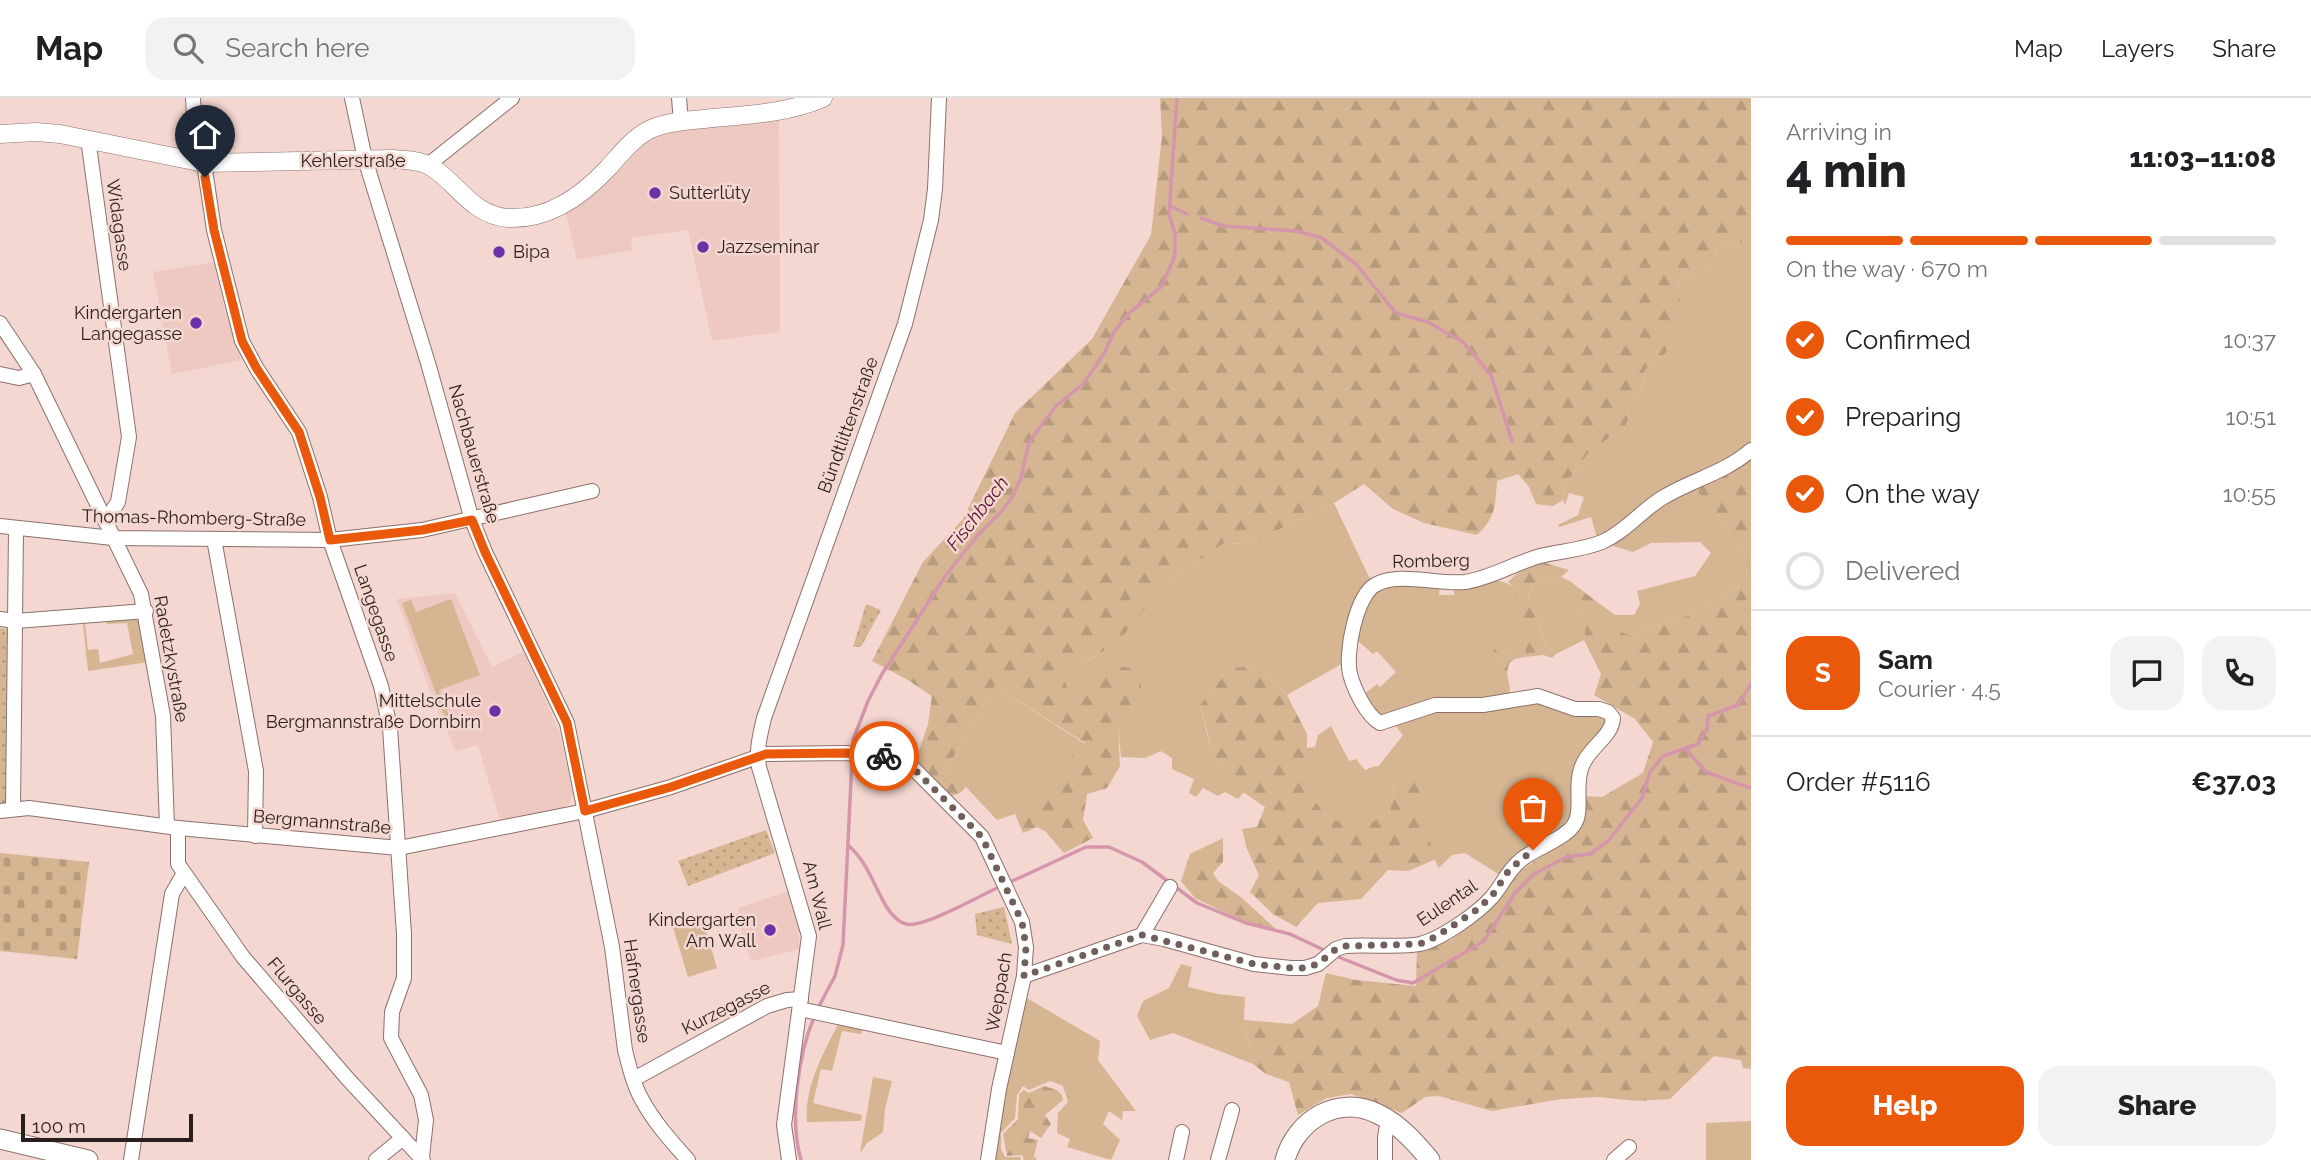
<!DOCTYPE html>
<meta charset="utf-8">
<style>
body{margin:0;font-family:Raleway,sans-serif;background:#f2f2f2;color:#202124;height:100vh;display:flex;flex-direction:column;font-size:26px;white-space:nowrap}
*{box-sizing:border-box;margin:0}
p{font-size:23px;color:#757577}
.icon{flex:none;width:38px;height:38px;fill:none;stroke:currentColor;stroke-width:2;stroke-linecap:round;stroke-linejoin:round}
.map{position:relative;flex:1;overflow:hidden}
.drawer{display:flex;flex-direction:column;background:#fff;width:560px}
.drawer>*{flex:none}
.scale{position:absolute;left:21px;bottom:18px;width:172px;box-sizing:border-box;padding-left:7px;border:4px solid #2a1f1d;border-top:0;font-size:19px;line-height:24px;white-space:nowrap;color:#2a1f1d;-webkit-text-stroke:5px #f4d7d0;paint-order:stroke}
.pin{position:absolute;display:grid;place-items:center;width:60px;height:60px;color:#fff;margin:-72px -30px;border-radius:50% 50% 50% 0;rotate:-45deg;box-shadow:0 0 7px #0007}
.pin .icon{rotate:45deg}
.courier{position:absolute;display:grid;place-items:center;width:70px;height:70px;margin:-35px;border:5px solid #ea580c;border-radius:50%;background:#fff;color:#222;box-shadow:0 2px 9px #0007}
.summary em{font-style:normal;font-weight:800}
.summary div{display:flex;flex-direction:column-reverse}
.summary{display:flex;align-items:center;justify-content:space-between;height:119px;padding:0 35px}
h1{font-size:46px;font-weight:800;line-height:52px}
.bar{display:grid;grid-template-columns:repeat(4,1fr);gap:10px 7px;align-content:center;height:84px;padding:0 35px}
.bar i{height:9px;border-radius:5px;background:#e0e0e0}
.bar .current{background:#ea580c}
.bar p{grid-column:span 4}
.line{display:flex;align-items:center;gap:18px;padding:0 35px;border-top:2px solid #e0e0e0}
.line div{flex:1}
.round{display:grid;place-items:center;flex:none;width:74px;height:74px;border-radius:21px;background:#f2f2f2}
ol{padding:0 35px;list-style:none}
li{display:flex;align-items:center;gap:21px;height:77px}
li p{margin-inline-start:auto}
li .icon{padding:7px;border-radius:50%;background:#ea580c;color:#fff;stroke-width:4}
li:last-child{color:#757577}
li i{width:38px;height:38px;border:4px solid #e0e0e0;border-radius:50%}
.primary-button{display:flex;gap:14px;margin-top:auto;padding:14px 35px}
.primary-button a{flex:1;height:80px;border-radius:21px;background:#ea580c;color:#fff;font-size:28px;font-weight:800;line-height:80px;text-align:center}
.primary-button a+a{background:#f2f2f2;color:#202124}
header{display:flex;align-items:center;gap:42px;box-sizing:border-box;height:98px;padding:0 35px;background:#fff;border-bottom:2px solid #e0e0e0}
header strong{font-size:33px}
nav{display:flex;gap:38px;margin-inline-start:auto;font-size:24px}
.search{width:490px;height:63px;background:#f2f2f2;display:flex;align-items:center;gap:18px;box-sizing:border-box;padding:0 24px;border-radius:21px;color:#757577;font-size:26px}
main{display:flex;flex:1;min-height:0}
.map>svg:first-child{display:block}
</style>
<header>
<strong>Map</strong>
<div class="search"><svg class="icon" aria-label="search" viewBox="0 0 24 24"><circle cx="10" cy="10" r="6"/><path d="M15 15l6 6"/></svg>Search here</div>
<nav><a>Map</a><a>Layers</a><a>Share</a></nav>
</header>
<main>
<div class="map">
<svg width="1751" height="1062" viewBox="0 0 1751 1062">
<defs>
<pattern id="forest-firs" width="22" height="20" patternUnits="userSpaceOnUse" patternTransform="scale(1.75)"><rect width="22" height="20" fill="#d5b592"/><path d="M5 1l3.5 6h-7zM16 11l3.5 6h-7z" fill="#b79b7d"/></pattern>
<pattern id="cemetery-stones" width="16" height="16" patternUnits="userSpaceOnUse" patternTransform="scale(1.75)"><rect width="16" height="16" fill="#d5b592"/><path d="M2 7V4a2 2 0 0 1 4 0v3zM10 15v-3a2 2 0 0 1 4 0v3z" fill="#b79b7d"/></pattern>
<pattern id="park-dots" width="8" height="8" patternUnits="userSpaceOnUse" patternTransform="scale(1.75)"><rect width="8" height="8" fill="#d5b592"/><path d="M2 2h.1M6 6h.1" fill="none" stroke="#b79b7d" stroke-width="1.8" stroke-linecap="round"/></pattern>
</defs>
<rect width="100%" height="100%" fill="#f4d7d0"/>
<g fill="#eec9c1">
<path d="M779,20l1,214 -68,9 -24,-111 -57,8 1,12 -55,10 -12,-49 67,-61 26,-16 18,-5z"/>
<path d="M214,164l10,44 18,54 -70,14 -19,-102z"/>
<path d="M455,495l37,74 32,-16 35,80 14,64 -4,9 -6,4 -63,13 -22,-76 -22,6 -21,-45 -38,-107z"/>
<path d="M788,793l10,34 2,24 -49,12 -14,-47 1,-6z"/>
</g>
<g fill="#d5b592">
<path d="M1751,131v239l-8,-1 -51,19 22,23 31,45 2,26 -57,35 -60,20 -42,-14 -4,19 -28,14 -10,-7 -8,-26 -11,-22 8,-15 26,-7 10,5 -9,20 16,11 8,-9 11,-2 18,13h19l6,-11 -3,-13 58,-15 16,-23 -11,-11 -49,1 -18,9 -35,-11 -7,-24 -32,10 -1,-2 20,-10 6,-18 -15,-4 -4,12 -2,-5 3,-19c10,-7 13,-17 21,-26 9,-10 25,-19 37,-25l4,-10 1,-15 12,-14 4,-21 22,-18 -2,-4 16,-51 -3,-16c23,-8 33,-9 39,-34l26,-5z"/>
<path d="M1334,405l35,74 6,5 65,1 -1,12h15l1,-12c20,-2 46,-9 61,7v8l10,37 -1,22 -10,2 -6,-9 -6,2 -10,-2 9,16v20l8,3 -1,7 96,20 2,5 -25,38 2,51 -37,40 -39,30 -43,-27 -13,2 -13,13 -44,-87 -5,30 -29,18 -33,-11 -21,-27v-43l8,-1 3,-12 13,-9 18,35 7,-2 9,11 10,-4 3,1 25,-32 -11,-13 -11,-2 -18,-25 14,-11 3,3 16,-15 -19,-21 -4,3 -16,-14 -12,22 -58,33 -33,-30 -25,4 -29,36c9,35 12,65 44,87l-6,7 -13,-7 -7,4 -15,-8 -7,9 -7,-4 5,-14 -22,-10v-11l-11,-7 -16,7 -24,-1 -3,-30 22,-26 -47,-19 -25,14 -8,-30 17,-7 13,1 14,-10 -6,-8 10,-6h14l44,-53 58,-40 25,1z"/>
<path d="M451,501l29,76 -41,15 11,28 -4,2 -44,-117 9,-3 5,12z"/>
<path d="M106,520l31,1 3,2 9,41 -61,9 -5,-47 2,-1 3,27 10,-1 2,14 33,-9 -6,-31 -20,1z"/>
<path d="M995,588l90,58 -70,70 -18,6 -31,-33 -6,6 -15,-21z"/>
<path d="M696,819h6l15,51 -29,9 -16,-53z"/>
<path d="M1181,866l11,3 -4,20 30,7 27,3 -1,23 9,44 -80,-31 -23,7 -13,-24 6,-15 26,-13z"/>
<path d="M1025,899l75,44 -2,19 38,51h-13l-1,9 -13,-9 -6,13 17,16 -9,20 -44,-13 3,-8 -13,-6 1,-20 10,-11 -5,-16 -13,-5 -21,9 -6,-4 -6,9 -2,23 -14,15v16l4,8h15l1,3h-28l4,-29z"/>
<path d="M839,924l24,5 -2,7 -19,-3 -10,40 -11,-2 -8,34 49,12 -1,6 -54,1c-3,-36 17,-69 32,-100z"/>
<path d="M873,979l19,4 -7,28 -2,23 -16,11 -7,10z"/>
<path d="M1751,1023v39h-45v-37z"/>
</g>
<g fill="url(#forest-firs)">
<path d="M1160,0h591v131l-8,13 -26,5c-6,25 -16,26 -39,34l3,16 -2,6 4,8 -7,29 -10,8 1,4 -22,18 -4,21 -12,14 -1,15 -4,10c-12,6 -28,15 -37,25 -8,9 -11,19 -21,26l-3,19 -10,6 -17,-2 -7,-17 -11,-13 -21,7c-2,25 -1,36 -20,54l-53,-12 -31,-14 -29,-25 -30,19 -85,41 -25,-1 -58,40 -44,54 -14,-1 -9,6 6,8 -16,10 -12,-1 -16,7 8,29 24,-13 8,-19 41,7 -2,31 -22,26 2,39 -13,22 -20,6 -4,26 10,18 -29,15 -19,-22 -8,-4 -14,6 -8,-19 70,-71 -90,-57 -50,86 15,21 -13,5 -32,-36 13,-38 4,-28 -24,-16 -36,-19 51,-99 40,-43 52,-106 77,-74 59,-104 11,-99z"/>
<path d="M1743,369l8,1v601l-8,-1 -2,-8 -27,-4 -44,43 -33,2 -38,-4 -38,2 -69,12 -53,-15 -14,1 -23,16 -51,-19 -24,4 -29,17 -9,-33 -23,-8 -13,-10 -9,-44 48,4 26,-18 8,-33 30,7 60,6 1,-35 34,-11 47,-38 10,-22 71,-51 3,-33 20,1 41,-24 10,-31 -18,-23 -41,-24 7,-21 -17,-34 3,-20 43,15 60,-20 57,-35 -2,-26 -31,-45 -22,-23z"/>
<path d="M1542,464l27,8 -8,7 -26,7 -8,14 11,23 8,26 10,7 -4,4 -9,-3 -18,2 1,-22 -14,-15c0,-13 4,-19 4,-30l-8,-8 16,-15z"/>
<path d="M1571,484l26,20 -11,2 -8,9 -17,-11z"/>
<path d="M1499,548l4,6 6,-2 6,9 -6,4 -2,10 3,16 -8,-3v-20l-9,-16z"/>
<path d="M1254,567l33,30 20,39v57l21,27 34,10 28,-17 5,-30 20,-11 19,90 -26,11 -20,-1 -27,29 -43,4 -22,24 -23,-13 -23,-22 9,-17 -12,-26 -5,-20 15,-2 8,-20 -37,-25 -15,-28 -13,-49 29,-36z"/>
<path d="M1223,740v24l-10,11 5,8 24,17 37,34 -39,-12 -45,-22 -14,-17 9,-27z"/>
<path d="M1044,988l13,4 5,5 1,5 -18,15 6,9 -10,14 -11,-7 -2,7 10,2 -4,16 3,4h-13l-2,-5 -15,1 -4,-22 15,-15 1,-25 5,-4 5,3z"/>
</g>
<path fill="url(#cemetery-stones)" d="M0,755l89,9 -12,97 -77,-8z"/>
<g fill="url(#park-dots)">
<path d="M866,506l15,6 -20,37h-8z"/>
<path d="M0,530l7,1 1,4 -1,170 -7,2z"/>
<path d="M766,732l9,23 -87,33 -10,-25z"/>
<path d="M1004,809l8,37 -35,-9 -2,-21z"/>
</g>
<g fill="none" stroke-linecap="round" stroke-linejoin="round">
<g stroke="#d596ac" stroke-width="3.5">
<path d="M1170,108l17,8"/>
<path d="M1201,120l22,8 74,5 25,7 34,26 40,49 32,9 35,20 28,33 21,66"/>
<path d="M1686,651l20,23 45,16"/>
<path d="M852,653l1,-11 15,-39 14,-27 64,-99 32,-40 24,-24 9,-12 10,-21 8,-36 27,-36 27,-22 22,-32 9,-20 15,-19 32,-26 14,-31v-22l-6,-20 8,-116"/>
<path d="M849,748c19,17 24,38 37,60 4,7 12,16 20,18 16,5 77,-30 95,-38"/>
<path d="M1008,785l78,-36h23l33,15 55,41 49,20 44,11 36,17"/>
<path d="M1336,858l60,24 17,3 71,-42 31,-48 19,-19 32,-17 24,-3 19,-14 33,-42 8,-26 13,-16 35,-12 9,-15 1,-13 30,-11 13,-21"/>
<path d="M818,910l17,-32 8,-31 9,-186"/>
<path d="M801,1062c-12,-41 -3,-106 14,-145"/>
</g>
<defs>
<g id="minor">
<path d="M193,0l3,51 -2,12"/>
<path d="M352,0l13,61 63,204 44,157 13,32 82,171 45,224 13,103c4,16 8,34 16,48 12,23 30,43 47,62"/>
<path d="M679,0l2,24"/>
<path d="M90,41l-1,7 40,291 -11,65 -13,19"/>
<path d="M204,65l10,67 28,111 15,28 42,63 21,65 10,43 51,146 9,42 14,206v44l-12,34 -1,26 30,57 5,25 -4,37"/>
<path d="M428,67l84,-67"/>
<path d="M0,225l34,51 107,220 22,122 4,110"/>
<path d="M0,276l19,4 15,-4"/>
<path d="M0,428l113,12 217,2 92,-10 170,-39"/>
<path d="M214,441l42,232 -1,65"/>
<path d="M0,521l16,2 130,-10"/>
<path d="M13,710l3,-279"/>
<path d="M0,713l29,-3 149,20 221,20 186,-37 86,-24 95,-33 79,-1 47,3 16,7 74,74 40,85 4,25 -2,29 -25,113 -11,71"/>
<path d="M178,730v36l65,93 104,121 76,82"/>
<path d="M1142,837l28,-48"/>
<path d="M1024,878l118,-41 22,4 90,25 37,4h14l13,-4 18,-15 9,-3c22,-2 56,2 75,-2 21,-5 58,-31 72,-47 12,-14 14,-25 30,-38 14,-11 45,-21 53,-36 8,-14 -1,-38 7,-57 7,-19 30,-29 31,-48l-5,-6 -9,-3h-24l-37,-13 -55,9h-48l-55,18c-14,-8 -26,-34 -30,-49 -5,-21 6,-78 25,-89 23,-14 63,0 90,-3 26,-4 50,-19 75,-26 20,-5 43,-6 62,-14 23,-10 39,-31 60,-44 29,-18 63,-25 89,-48"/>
<path d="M800,911l207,44"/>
<path d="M634,981l133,-73 20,-6 14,-1"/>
<path d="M131,1062l41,-266 12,-21"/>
<path d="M376,1062l27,-22"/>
<path d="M789,1062l-5,-35 25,-189 -50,-169c-3,-17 1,-32 5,-49l141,-394 26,-104 4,-31 4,-91"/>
<path d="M1176,1062l6,-28"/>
<path d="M1218,1062l14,-50"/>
<path d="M1385,1062v-23l3,-17"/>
<path d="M1614,1062l15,-13"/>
</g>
<path id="tertiary" d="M0,36l36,-2 24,2 144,29 189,-4c12,1 26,1 37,7 28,17 41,49 78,52 41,2 74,-22 100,-50 12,-13 23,-28 39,-37 16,-9 38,-10 57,-12 39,-4 82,-5 119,-21"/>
<g id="secondary">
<path d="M0,1041l88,21"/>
<path d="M1285,1062c11,-40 53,-66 93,-46 21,10 37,28 52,46"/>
</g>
</defs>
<use href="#minor" stroke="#8b716b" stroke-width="16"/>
<use href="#tertiary" stroke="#8b716b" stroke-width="19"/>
<use href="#secondary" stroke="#8b716b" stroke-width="21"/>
<use href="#minor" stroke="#fff" stroke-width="14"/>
<use href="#tertiary" stroke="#fff" stroke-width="18"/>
<use href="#secondary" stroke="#fff" stroke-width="19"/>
</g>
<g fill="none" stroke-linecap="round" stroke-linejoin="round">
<path stroke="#715f5c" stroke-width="7" stroke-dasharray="0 12.6" d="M884,658l24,7 74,74 40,85 4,25 -2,29 118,-41 112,29 37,4h14l13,-4 18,-15 9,-3 75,-2 17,-8 38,-25 17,-15 17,-26 24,-20"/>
<path stroke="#ea580c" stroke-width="9" d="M205,79l9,53 28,111 15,28 42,63 21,65 10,43 92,-10 50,-10 13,32 82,171 18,88 86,-24 95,-33 79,-1 39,3"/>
</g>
<g fill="#6b32a8" stroke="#f4d7d0" stroke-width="2.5">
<circle cx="655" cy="95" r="7"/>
<circle cx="703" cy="149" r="7"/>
<circle cx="499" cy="154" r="7"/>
<circle cx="196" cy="225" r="7"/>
<circle cx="495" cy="613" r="7"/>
<circle cx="770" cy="832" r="7"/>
</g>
<g text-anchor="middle" stroke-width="5" stroke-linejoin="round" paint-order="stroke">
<g font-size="18" fill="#2a1f1d" stroke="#f4d7d0">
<text x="353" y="69">Kehlerstraße</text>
<text transform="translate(119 127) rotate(82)" y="6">Widagasse</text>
<text transform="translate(848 327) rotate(-70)" y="6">Bündtlittenstraße</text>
<text transform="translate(474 356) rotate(74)" y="6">Nachbauerstraße</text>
<text transform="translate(194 420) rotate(1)" y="6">Thomas-Rhomberg-Straße</text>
<text transform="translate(1431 463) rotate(-1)" y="6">Romberg</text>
<text transform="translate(376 515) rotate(71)" y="6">Langegasse</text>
<text transform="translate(171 561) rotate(80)" y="6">Radetzkystraße</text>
<text transform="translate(322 724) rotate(5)" y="6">Bergmannstraße</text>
<text transform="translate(817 797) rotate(76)" y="6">Am Wall</text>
<text transform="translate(1447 805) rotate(-34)" y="6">Eulental</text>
<text transform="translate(297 893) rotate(50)" y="6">Flurgasse</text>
<text transform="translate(637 893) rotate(82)" y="6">Hafnergasse</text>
<text transform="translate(999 894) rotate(-80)" y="6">Weppach</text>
<text transform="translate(726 910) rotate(-27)" y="6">Kurzegasse</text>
</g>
<g font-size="18" fill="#2a1f1d" stroke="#f4d7d0" text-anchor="start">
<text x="669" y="101">Sutterlüty</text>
<text x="717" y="155">Jazzseminar</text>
<text x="513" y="160">Bipa</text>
<text x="182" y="221" text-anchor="end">Kindergarten<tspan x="182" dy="21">Langegasse</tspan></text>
<text x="481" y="609" text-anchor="end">Mittelschule<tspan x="481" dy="21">Bergmannstraße Dornbirn</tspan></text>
<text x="756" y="828" text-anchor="end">Kindergarten<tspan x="756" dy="21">Am Wall</tspan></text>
</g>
<g font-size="19" font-style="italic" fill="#601639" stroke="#f4d7d0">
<text transform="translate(977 415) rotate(-52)" y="7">Fischbach</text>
</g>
</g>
</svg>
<div class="scale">100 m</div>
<div class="pin" style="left:1533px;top:752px;background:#ea580c"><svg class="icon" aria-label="bag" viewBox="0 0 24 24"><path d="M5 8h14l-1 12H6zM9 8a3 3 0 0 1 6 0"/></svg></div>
<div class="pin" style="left:205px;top:79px;background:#1f2937"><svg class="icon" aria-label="home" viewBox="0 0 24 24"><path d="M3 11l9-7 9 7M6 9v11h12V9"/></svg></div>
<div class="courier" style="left:884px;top:658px"><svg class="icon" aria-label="bike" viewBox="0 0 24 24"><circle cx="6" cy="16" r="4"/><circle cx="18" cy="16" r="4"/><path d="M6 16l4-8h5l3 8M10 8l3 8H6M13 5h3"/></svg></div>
</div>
<section class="drawer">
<div class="summary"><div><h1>4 min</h1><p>Arriving in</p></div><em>11:03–11:08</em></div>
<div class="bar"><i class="current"></i><i class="current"></i><i class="current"></i><i></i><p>On the way · 670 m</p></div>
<ol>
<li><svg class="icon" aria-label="check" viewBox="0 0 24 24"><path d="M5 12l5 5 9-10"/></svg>Confirmed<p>10:37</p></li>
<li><svg class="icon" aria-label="check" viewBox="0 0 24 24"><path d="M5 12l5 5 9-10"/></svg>Preparing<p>10:51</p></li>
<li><svg class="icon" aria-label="check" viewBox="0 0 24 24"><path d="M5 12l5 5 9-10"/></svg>On the way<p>10:55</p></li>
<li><i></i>Delivered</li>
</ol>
<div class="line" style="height:126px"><b class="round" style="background:#ea580c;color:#fff">S</b><div><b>Sam</b><p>Courier · 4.5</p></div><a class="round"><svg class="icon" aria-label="chat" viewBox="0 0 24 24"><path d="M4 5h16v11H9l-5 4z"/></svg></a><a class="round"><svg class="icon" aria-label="phone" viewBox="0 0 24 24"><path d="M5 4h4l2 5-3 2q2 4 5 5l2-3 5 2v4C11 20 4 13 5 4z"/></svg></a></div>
<div class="line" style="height:91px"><div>Order #5116</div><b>€37.03</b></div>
<div class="primary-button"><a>Help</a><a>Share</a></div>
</section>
</main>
